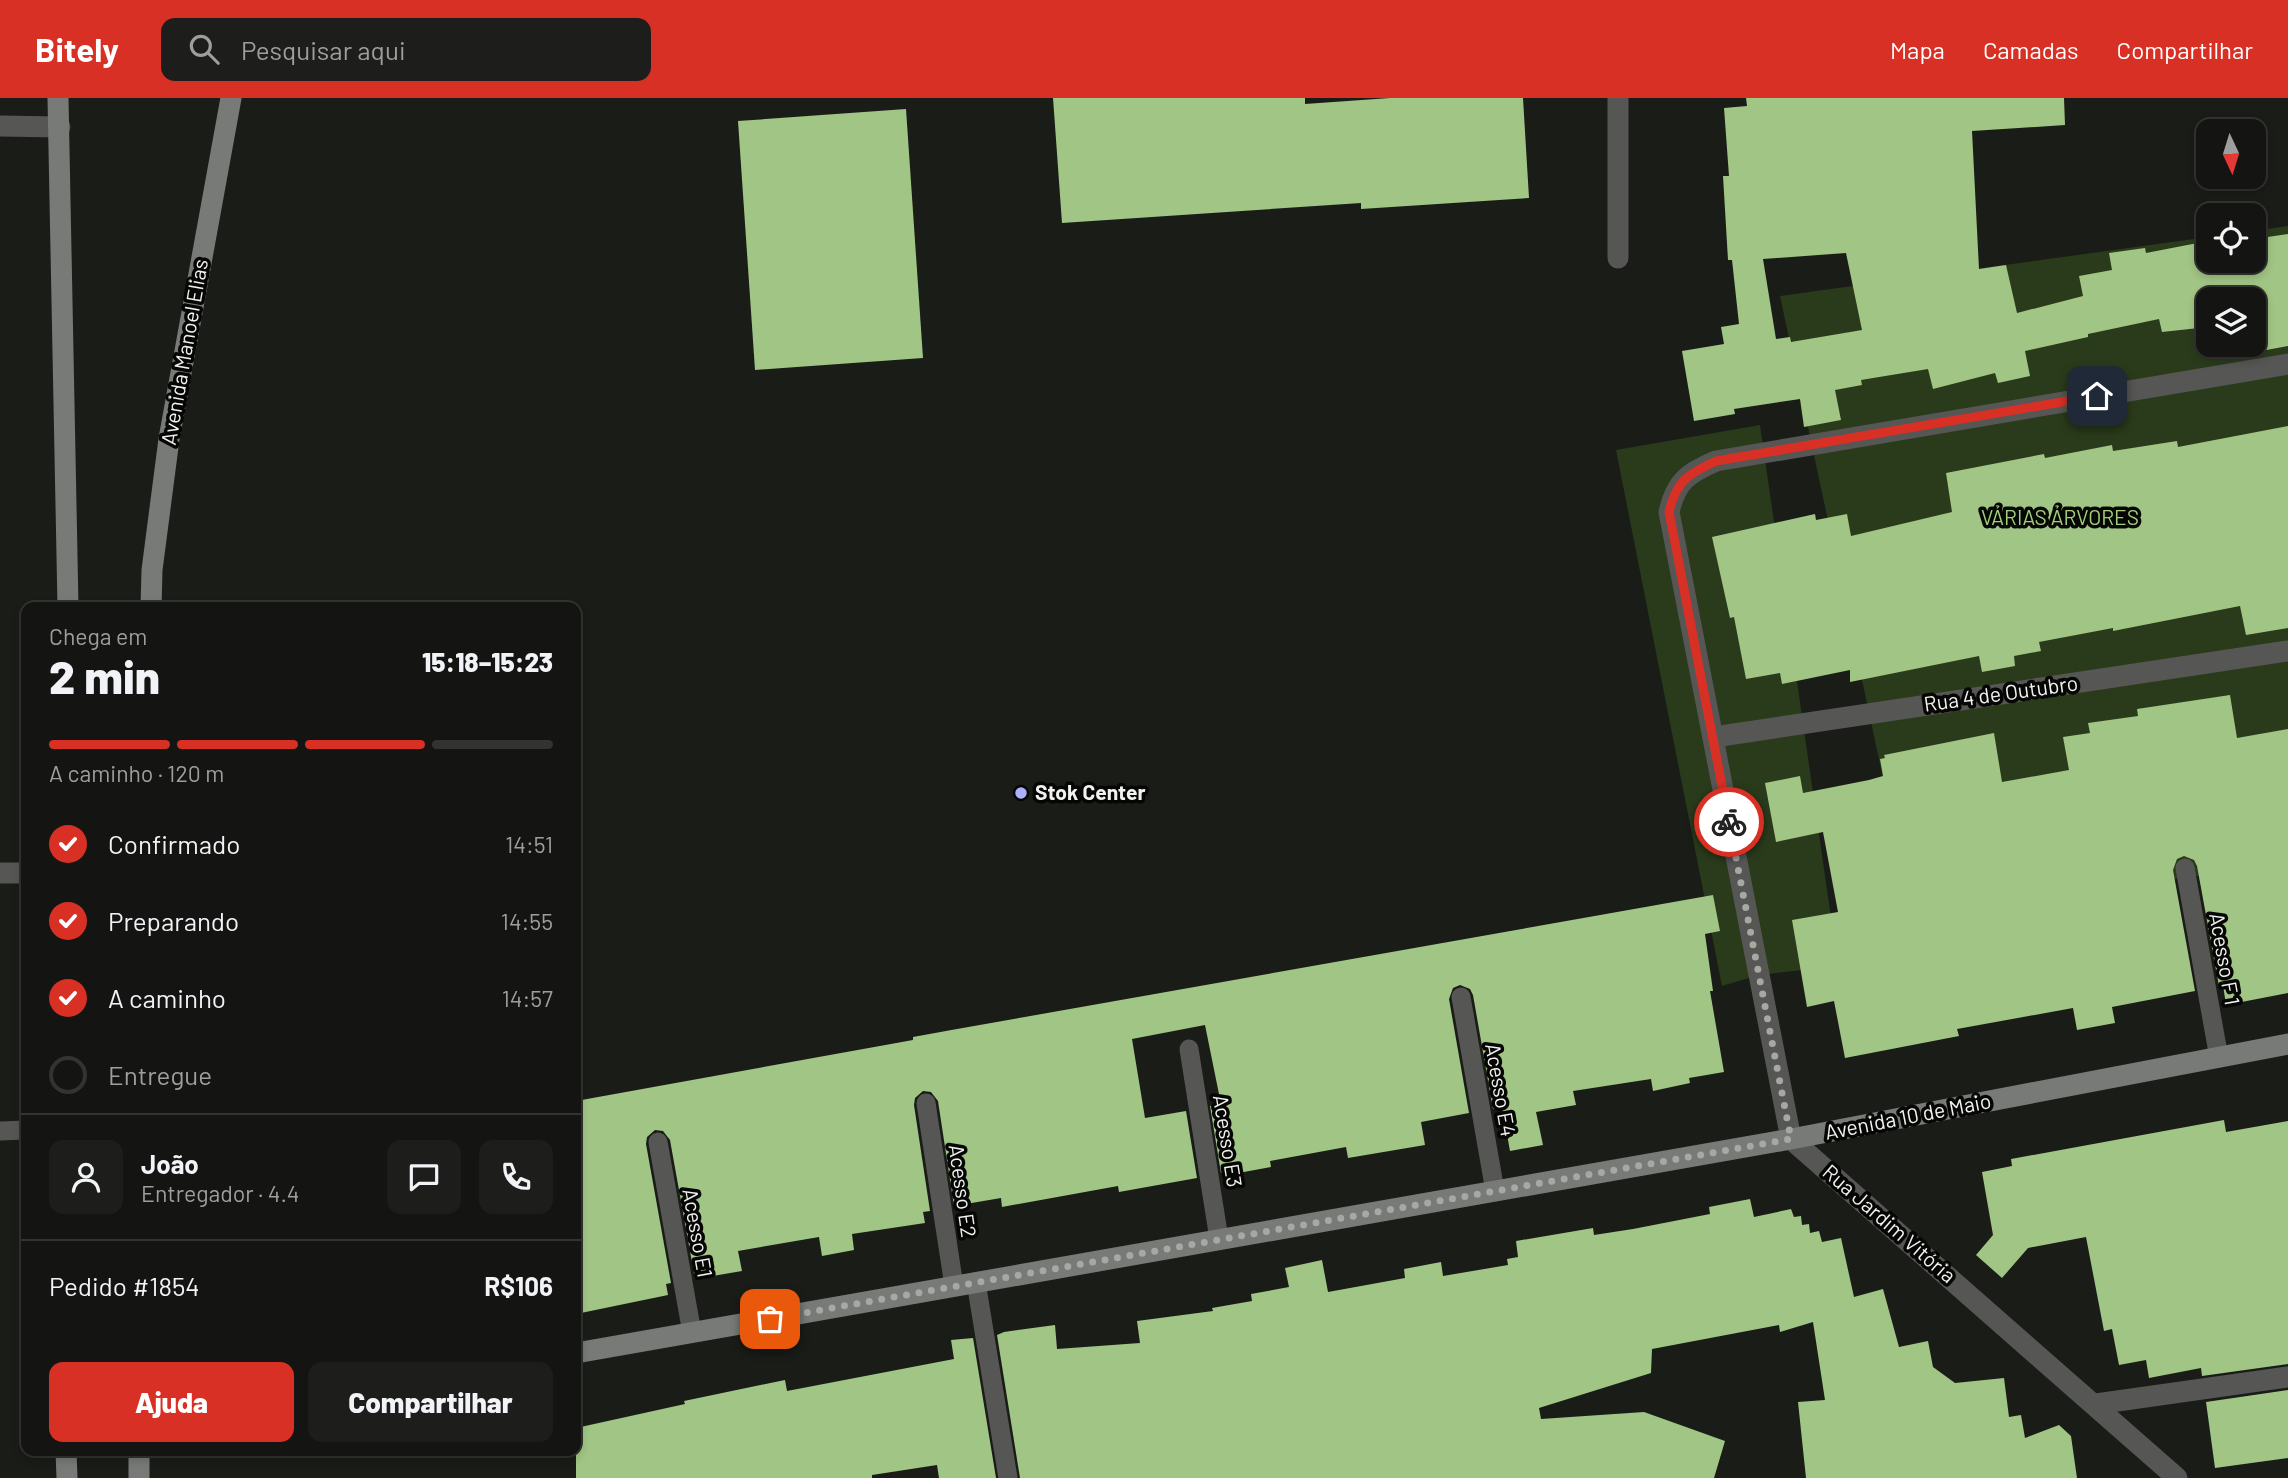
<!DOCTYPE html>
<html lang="pt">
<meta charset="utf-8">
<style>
body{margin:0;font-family:Barlow,sans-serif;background:#1d1e1b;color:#f1f3f6;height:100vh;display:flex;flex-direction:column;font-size:26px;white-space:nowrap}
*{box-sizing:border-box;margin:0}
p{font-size:23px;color:#9d9f9f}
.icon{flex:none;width:38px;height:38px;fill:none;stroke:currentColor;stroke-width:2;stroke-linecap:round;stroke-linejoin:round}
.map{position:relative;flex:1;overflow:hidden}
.side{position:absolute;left:21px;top:504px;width:560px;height:854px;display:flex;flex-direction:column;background:#141512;border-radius:14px;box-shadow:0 4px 10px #0003,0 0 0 2px #333432}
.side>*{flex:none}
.needle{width:46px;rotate:176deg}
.buttons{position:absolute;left:2196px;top:21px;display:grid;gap:14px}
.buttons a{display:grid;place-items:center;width:70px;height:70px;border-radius:14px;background:#141512;box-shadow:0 4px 10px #0003,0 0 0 2px #333432;font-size:35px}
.pin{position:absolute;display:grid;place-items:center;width:60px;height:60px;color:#fff;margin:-30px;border-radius:14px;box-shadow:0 4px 10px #0006}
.courier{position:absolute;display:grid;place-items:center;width:70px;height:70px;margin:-35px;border:5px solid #d93025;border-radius:50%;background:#fff;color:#222;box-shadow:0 2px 9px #0007}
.head em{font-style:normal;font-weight:800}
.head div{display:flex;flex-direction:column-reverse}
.head{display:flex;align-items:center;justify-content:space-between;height:119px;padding:0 28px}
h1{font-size:46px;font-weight:800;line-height:52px}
.bar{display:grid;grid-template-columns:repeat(4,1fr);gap:10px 7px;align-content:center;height:84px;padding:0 28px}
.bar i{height:9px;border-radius:5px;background:#333432}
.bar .active{background:#d93025}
.bar p{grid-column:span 4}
.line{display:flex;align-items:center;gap:18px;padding:0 28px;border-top:2px solid #333432}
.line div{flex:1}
.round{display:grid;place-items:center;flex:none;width:74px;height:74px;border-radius:14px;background:#1d1e1b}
ol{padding:0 28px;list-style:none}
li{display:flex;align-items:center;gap:21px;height:77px}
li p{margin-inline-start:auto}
li .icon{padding:7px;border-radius:50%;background:#d93025;color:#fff;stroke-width:4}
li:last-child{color:#9d9f9f}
li i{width:38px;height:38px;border:4px solid #333432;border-radius:50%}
.primary-button{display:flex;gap:14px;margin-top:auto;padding:14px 28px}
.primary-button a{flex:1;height:80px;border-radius:14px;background:#d93025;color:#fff;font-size:28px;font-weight:800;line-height:80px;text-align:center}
.primary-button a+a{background:#1d1e1b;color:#f1f3f6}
header{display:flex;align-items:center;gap:42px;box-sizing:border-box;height:98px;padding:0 35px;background:#d93025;color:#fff}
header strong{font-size:33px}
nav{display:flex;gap:38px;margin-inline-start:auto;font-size:24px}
.search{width:490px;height:63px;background:#1d1e1b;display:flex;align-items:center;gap:18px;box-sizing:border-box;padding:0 24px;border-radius:14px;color:#9d9f9f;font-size:26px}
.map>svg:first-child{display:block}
</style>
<header>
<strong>Bitely</strong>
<div class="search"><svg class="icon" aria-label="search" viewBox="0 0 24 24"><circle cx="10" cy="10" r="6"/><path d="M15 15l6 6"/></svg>Pesquisar aqui</div>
<nav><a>Mapa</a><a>Camadas</a><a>Compartilhar</a></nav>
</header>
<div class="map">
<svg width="2288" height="1380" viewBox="0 0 2288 1380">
<rect width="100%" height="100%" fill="#1a1c18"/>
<g fill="#2a3b1b" fill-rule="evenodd">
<path d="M2288,128v638l-376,50 -132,-618 428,-59v24h46v-30zM2208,201h46v46h-46z"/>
<path d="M1760,327l78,541 -79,9 -37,11 -106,-536z"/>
</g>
<g fill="#a1c585" fill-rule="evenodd">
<path d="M1053,0h252v6l85,-6h133l6,100 -168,11v-6l-299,20z"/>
<path d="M1746,0h318l1,27 -93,6 7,138 27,-4 11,48 66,-17 -4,-20 33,-6 -3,-17 36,-5 1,5 62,-12v20h46v-22l34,-5v112l-43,8 -2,-9h11v-46h-46v28l-46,5 -3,-13 -71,15v3l-63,14 5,25 -32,7 -3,-10 -62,16 -5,-20 -67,11 1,5 -27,5 6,30 -37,7 -4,-28 -66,10 1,5 -41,7 -12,-70 42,-7 -3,-17 18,-3 -7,-64h-4l-5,-84h6l-5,-68 23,-2zM1846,155l16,77 -71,12 -1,-5 -14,2 -13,-80z"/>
<path d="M906,11l17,249 -168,12 -17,-249z"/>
<path d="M2288,328v202l-42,7 -6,-29 -127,25v-3l-74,14 2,9 -27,5 1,10 -33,6 -3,-16 -129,26v-12l-68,14 -2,-11 -34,6 -12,-62 -4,1 -18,-81 103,-23 1,6 31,-6 4,22 101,-24 -6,-39 98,-19 1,4 67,-13 1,6 64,-10 1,6z"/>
<path d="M2230,597l7,43 51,-9v264l-62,12 -3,-20 -4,1 -22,-120 -3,-6 -10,-4 -7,3 -4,11 22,121 -83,16 3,16 -38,7 -4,-22 -116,21 2,7 -114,22 -11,-57 -27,6 -15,-87 46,-8 -15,-80 -47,10 -11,-59 35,-7 3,17 66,-13 14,-4 -3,-17 5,-1 -1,-3 110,-22 8,49 67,-12 -6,-33 27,-4 -2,-10 50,-7 -1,-7z"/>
<path d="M1713,797l7,36 -15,3 8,57h-3l14,81 -35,6 1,5 -37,8 -2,-12 -78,12 3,14 -40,7 7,33 -33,6 -8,-44 -9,2 -20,-114 -3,-6 -10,-4 -7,3 -4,11 20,114 -48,9 4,23 -77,13 -2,-11 -76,14 1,6 -38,7 -1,-3 -11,2 -11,-67 11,-2 -16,-79 -73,14 13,79 41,-7 11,67 -78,14 -1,-6 -116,21 -1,-9 -47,8 -16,-105 -7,-9 -8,-1 -8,7 -1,7 16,106 -7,1 2,11 -73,11 2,16 -32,6 -3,-19 -81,14 4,20 -47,8 -25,-139 -7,-9 -8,-1 -8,7 -1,7 25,139 -5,1 2,11 -92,19v-213l337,-61v-3l44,-8z"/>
<path d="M2224,1022l2,12 62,-11v243l-86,12 -1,-8 -52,10 -3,-18 -27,5 -7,-36 -8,2 -18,-94 -58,11 -26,30 -26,-23 17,-20 -11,-63 30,-6 -1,-7z"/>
<path d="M1750,1101l4,18 37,-8 3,8 7,-1 1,9 7,-1 1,9 9,-2 3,11 19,-4 13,59 29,-8 16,58 29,-6 5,26 22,16 49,-5 5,39 12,-2 4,23 34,-13 12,11 6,42h-271l-8,-76 27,-2 -12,-78 -33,10 -1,-7 -127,24 -1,24 -112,35 2,11 103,-7 81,29 -11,37h-694l-23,-143 7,-3 51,-7 2,24 83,-6 -3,-22 76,-10 -1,-3 40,-7 -1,-7 38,-7 -4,-19 37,-8 6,32 77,-14 -1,-9 37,-7 2,14 65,-11 -1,-6 11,-2 -2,-16 77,-13 1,7 39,-6 77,-15 -1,-7z"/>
<path d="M973,1240l23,140h-57l-2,-13 -65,10v3h-296v-50l109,-24 -1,-3 101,-21 2,11 167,-32 -3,-19z"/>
<path d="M2288,1292v68l-73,10 -9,-66z"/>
</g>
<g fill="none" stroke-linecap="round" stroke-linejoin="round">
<g stroke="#565755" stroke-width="19">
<path d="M2185,770l34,190"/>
<path d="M1461,899l34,194"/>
<path d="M1189,951l30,190"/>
<path d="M926,1005l28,183"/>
<path d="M0,1033l26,-1"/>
<path d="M658,1044l34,191"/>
<path d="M976,1184l32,196"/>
</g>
<g stroke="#565755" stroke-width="21">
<path d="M0,28l60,1"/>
<path d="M1618,160v-160"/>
<path d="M1714,639l574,-86"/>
<path d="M0,775h26"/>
<path d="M2096,1306l192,-27"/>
<path d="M2177,1380l-386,-339 -122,-627c7,-31 19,-39 47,-51l572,-97"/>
</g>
<g stroke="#777a76" stroke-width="21">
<path d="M58,0l10,509"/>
<path d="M151,509l1,-37 17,-131 62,-341"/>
<path d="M576,1255l1215,-214 497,-95"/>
<path d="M66,1353l1,27"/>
<path d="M139,1380v-27"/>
</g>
</g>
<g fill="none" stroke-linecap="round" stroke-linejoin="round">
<path stroke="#a6a8a4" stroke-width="7" stroke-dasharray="0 12.6" d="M770,1221l1021,-180 -62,-317"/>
<path stroke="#d93025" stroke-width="9" d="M1729,724l-60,-310c7,-31 19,-38 47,-51l381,-65"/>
</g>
<circle fill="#acaffb" stroke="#060605" stroke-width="2.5" cx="1021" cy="695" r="7"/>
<g text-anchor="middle" stroke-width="7" stroke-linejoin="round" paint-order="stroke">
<g font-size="21" fill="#f1f3f0" stroke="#060605">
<text transform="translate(185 254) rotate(-80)" y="7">Avenida Manoel Elias</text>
<text transform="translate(2001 596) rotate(-8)" y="7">Rua 4 de Outubro</text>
<text transform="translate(2224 861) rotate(80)" y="7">Acesso F 1</text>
<text transform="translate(1500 992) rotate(80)" y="7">Acesso E4</text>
<text transform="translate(1908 1019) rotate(-11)" y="7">Avenida 10 de Maio</text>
<text transform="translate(1227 1043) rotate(81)" y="7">Acesso E3</text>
<text transform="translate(962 1093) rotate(82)" y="7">Acesso E2</text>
<text transform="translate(1889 1126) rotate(41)" y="7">Rua Jardim Vitória</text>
<text transform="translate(697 1135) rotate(80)" y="7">Acesso E1</text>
</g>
<g font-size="21" fill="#a0d079" stroke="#060605">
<text x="2060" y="427">VÁRIAS ÁRVORES</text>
</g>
<g font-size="21" font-weight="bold" fill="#f1f3f0" stroke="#060605" text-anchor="start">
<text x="1035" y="702">Stok Center</text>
</g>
</g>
</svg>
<div class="buttons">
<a><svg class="needle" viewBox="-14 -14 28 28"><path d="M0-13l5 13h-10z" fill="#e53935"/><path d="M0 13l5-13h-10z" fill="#9d9f9f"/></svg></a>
<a><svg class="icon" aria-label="locate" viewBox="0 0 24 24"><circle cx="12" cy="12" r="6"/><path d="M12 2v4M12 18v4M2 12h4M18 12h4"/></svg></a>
<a><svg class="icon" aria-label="layers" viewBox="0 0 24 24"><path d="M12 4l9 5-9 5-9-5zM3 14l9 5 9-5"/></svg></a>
</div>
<div class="pin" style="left:770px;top:1221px;background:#ea580c"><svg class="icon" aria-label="bag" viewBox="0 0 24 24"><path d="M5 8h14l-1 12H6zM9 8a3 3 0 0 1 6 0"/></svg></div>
<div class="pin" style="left:2097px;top:298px;background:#1f2937"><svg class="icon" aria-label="home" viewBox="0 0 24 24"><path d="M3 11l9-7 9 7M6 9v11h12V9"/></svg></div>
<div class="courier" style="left:1729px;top:724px"><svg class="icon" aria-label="bike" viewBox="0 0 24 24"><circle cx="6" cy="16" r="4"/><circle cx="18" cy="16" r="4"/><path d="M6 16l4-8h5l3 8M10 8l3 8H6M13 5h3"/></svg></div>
<section class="side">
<div class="head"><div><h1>2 min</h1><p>Chega em</p></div><em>15:18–15:23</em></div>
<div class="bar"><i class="active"></i><i class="active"></i><i class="active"></i><i></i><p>A caminho · 120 m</p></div>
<ol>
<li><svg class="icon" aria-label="check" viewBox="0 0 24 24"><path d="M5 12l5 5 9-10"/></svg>Confirmado<p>14:51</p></li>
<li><svg class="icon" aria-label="check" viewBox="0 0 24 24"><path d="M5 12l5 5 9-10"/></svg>Preparando<p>14:55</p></li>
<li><svg class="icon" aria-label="check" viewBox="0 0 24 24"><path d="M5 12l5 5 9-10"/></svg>A caminho<p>14:57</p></li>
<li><i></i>Entregue</li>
</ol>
<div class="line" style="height:126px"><a class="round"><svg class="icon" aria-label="person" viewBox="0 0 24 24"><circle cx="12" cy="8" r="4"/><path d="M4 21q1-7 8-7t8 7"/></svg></a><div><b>João</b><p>Entregador · 4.4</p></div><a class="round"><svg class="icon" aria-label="chat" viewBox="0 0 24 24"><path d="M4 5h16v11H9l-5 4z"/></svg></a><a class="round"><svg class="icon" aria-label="phone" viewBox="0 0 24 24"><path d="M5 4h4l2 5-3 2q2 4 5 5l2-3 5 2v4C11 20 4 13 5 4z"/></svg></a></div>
<div class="line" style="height:91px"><div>Pedido #1854</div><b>R$106</b></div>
<div class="primary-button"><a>Ajuda</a><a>Compartilhar</a></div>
</section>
</div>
